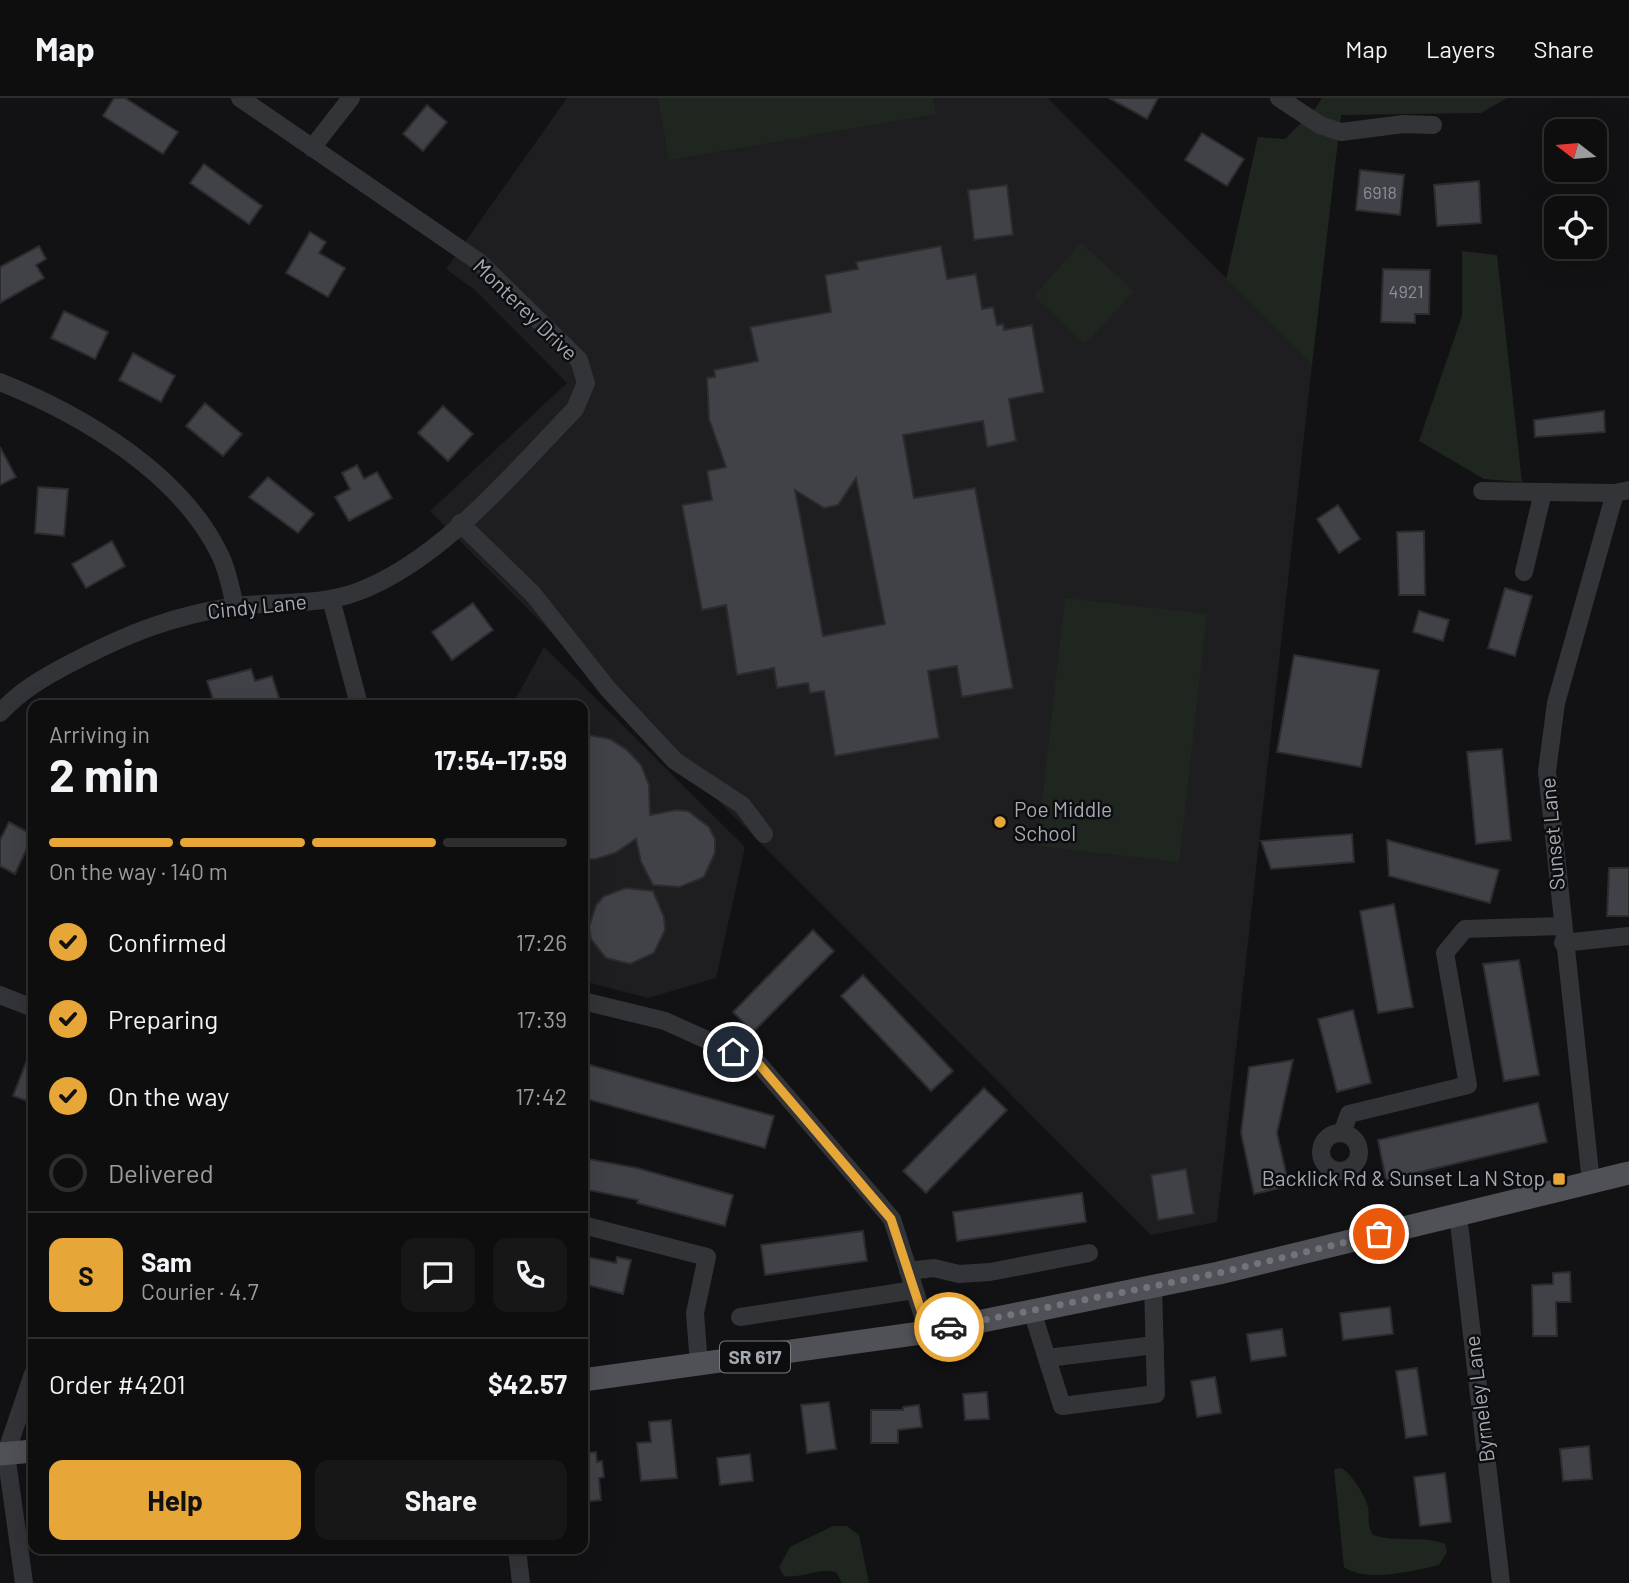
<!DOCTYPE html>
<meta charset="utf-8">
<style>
body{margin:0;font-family:Barlow,sans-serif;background:#171718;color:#f1f3f6;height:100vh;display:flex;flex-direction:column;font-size:26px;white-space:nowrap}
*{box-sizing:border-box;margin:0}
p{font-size:23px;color:#9b9c9e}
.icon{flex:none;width:38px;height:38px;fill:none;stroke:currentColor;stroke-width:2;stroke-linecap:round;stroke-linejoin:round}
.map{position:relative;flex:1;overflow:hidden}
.details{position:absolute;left:28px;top:602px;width:560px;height:854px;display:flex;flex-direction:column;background:#0e0e0f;border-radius:14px;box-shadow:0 7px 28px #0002,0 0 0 2px #2e2e2f}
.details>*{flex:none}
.needle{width:46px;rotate:286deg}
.buttons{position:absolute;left:1544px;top:21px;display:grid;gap:14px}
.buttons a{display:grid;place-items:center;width:63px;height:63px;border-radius:14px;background:#0e0e0f;box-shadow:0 7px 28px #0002,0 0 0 2px #2e2e2f;font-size:35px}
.pin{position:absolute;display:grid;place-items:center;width:60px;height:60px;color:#fff;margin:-30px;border:4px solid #fff;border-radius:50%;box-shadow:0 2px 7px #0007}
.courier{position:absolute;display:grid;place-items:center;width:70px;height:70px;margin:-35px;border:5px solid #e6a638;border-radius:50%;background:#fff;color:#222;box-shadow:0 2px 9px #0007}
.headline em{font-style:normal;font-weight:700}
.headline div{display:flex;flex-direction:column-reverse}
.headline{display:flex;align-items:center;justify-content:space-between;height:119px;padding:0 21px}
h1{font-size:46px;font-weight:700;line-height:52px}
.bar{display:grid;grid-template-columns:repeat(4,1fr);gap:10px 7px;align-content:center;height:84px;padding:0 21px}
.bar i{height:9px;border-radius:5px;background:#2e2e2f}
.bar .current{background:#e6a638}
.bar p{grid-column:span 4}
.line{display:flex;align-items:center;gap:18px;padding:0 21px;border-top:2px solid #2e2e2f}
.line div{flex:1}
.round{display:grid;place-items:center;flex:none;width:74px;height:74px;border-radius:14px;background:#171718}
ol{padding:0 21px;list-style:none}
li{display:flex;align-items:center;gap:21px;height:77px}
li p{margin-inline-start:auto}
li .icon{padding:7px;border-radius:50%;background:#e6a638;color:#111;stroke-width:4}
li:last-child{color:#9b9c9e}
li i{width:38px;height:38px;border:4px solid #2e2e2f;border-radius:50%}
.cta{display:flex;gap:14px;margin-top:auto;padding:14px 21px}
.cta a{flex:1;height:80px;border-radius:14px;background:#e6a638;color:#111;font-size:28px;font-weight:700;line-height:80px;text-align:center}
.cta a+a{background:#171718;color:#f1f3f6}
header{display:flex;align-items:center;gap:42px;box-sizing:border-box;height:98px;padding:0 35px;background:#0e0e0f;border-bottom:2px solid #2e2e2f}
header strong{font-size:33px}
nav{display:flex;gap:38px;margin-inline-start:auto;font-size:24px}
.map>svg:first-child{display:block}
</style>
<header>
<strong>Map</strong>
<nav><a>Map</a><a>Layers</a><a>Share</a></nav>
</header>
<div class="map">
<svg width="1629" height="1485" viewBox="0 0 1629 1485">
<rect width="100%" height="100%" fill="#121214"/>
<g fill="#1e1e20">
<path d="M567,0h481l264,267 -95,857 -66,13 -721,-724 137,-128 -92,-93 -29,-21z"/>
<path d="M544,549l201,200 -29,131 -68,20 -65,-17v-276h-71z"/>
</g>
<g fill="#1f261f">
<path d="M658,0h275l3,16 -267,46z"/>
<path d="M1322,0h185l-26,15 -140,2 -29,250 -86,-86 32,-142 27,2 18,-18 3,2z"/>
<path d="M1081,145l53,48 -49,53 -51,-48z"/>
<path d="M1462,153l35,4 25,227 -38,-3 -65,-38 43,-125z"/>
<path d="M1065,500l142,16 -28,248 -142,-16z"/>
<path d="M1341,1370c10,5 24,27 27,39 2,12 -2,16 5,28 24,8 49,0 72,9l2,8 -8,13c-26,6 -73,18 -95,2l-10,-98z"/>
<path d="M833,1428h14l12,9 10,48h-27l-6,-11c-20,-4 -34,7 -52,4l-5,-9 11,-20z"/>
</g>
<g fill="#414247" stroke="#2c2c2f" stroke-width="2" fill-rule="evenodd">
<path d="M114,0h11l53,34 -15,22 -60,-38z"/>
<path d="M1109,0h49l-11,21z"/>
<path d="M427,7l20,17 -24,29 -20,-17z"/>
<path d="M1202,35l42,26 -17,27 -42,-26z"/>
<path d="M204,66l58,42 -13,18 -59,-41z"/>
<path d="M1360,72l44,5 -4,40 -44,-5z"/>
<path d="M1479,83l2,42 -44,3 -3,-41z"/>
<path d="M1007,87l6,50 -39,5 -6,-50z"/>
<path d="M310,134l16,10 -7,11 26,15 -17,29 -42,-24z"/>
<path d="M39,148l7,13 -10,6 8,13 -44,25v-36z"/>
<path d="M941,148l6,33 29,-5 6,35 11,-2 4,18 6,-1 1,6 28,-5 12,67 -35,7 7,42 -29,6 -4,-26 -80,14 11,63 61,-10 38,200 -51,9 -5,-31 -29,5 11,67 -104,18 -11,-65 -14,2 -2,-10 -31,5 -3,-20 -37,7 -11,-70 -24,5 -20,-105 30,-5 -5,-29 19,-4 -17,-48 -2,-41 8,-1 -1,-7 44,-9 -8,-34 81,-15 -6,-37 33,-6 -2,-7zM856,380l29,146 -62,12 -28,-146 29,18 14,-3z"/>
<path d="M1383,171l47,1 -1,44h-14v9l-34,-1z"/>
<path d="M64,213l44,21 -13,27 -44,-21z"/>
<path d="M133,255l42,23 -14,26 -42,-22z"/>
<path d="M205,305l37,31 -19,22 -37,-30z"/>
<path d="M443,308l30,28 -25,27 -30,-28z"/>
<path d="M1604,313l1,21 -70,5 -1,-17z"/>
<path d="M0,349l16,30 -16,8z"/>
<path d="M357,367l7,14 13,-7 15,26 -43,23 -14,-24 15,-8 -8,-16z"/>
<path d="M268,379l46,37 -16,19 -49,-36z"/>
<path d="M38,389l30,2 -4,47 -29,-3z"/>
<path d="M1338,407l22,34 -21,14 -22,-34z"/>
<path d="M1424,433l1,64h-26l-2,-63z"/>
<path d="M112,443l13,25 -39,22 -14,-24z"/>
<path d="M1505,490l27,8 -17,60 -27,-8z"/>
<path d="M473,505l20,27 -41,30 -20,-28z"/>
<path d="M1419,513l30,9 -6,21 -30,-9z"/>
<path d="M1294,557l85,15 -18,97 -84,-15z"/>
<path d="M251,571l4,12 17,-5 7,22 -20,7h-44l-8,-24z"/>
<path d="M583,636l27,5 17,11 14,15 8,20 1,30 26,-5 12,1 21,16 6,12v14l-11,24 -24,10 -27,-2 -12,-23 -5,-23 -21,14 -19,6h-13z"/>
<path d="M1502,651l9,91 -35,4 -9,-92z"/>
<path d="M9,724l24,13 -18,39 -15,-8v-26z"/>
<path d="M1352,736l2,28 -83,7 -10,-28z"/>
<path d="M1387,742l112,30 -9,33 -101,-27z"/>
<path d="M1609,770h20v48h-22z"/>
<path d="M626,790l27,3 11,26 1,13 -11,23 -24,11 -24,-6 -15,-19 -2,-12 7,-22 8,-9z"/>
<path d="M1394,806l19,103 -35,6 -18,-102z"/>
<path d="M813,832l21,21 -81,81 -20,-20z"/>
<path d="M1519,862l20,115 -35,6 -21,-117z"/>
<path d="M863,877l90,96 -22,20 -90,-95z"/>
<path d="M1353,912l18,73 -34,9 -19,-73z"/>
<path d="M32,949h1v56l-20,-7z"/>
<path d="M1293,962l-16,73 12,53 -35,8 -13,-61 8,-66z"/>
<path d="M583,965l191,53 -9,32 -182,-50z"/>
<path d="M984,990l23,22 -81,83 -23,-22z"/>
<path d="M1538,1005l9,39 -161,38 -8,-40z"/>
<path d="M583,1060l54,10 96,27 -8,31 -88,-23 1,-3 -55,-11z"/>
<path d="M1186,1071l8,45 -36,6 -7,-45z"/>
<path d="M1082,1095l4,29 -129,19 -4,-29z"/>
<path d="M863,1133l4,30 -102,14 -4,-30z"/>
<path d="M583,1158l33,7 1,-6 14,3 -8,34 -40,-10z"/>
<path d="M1570,1174l1,30h-15l1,34h-24l-1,-51 21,-1v-11z"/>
<path d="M1390,1209l3,27 -50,6 -3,-27z"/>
<path d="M1282,1231l4,27 -35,5 -4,-27z"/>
<path d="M1417,1270l10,67 -21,3 -10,-67z"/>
<path d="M1215,1279l6,36 -24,4 -6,-36z"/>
<path d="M987,1294l2,27 -24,1 -2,-26z"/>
<path d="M829,1304l7,47 -29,4 -6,-48z"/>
<path d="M919,1307l3,22 -24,3v13h-27v-33h32v-3z"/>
<path d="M671,1322l6,58 -36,3 -4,-38 14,-1 -2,-20z"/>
<path d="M1589,1348l3,33 -29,2 -3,-32z"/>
<path d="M596,1354l1,10 5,-1 2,16 -5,1 2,22 -18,2v-49z"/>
<path d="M750,1356l3,27 -33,4 -3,-27z"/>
<path d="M1445,1375l6,49 -31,4 -6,-49z"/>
</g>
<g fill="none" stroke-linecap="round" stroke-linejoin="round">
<g stroke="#333438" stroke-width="18">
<path d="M1279,0l41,27 21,7 63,-8 29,1"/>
<path d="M312,50l39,-50"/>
<path d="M0,284c81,32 181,91 220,173 8,16 11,34 15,52"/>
<path d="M1482,393l133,2"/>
<path d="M460,425l73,71 75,95 67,72 67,44 22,29"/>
<path d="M1524,474l19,-80"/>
<path d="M331,501l27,102"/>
<path d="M0,615c21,-23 46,-37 73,-51 56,-29 101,-47 164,-56 40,-5 82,0 120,-14 84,-31 157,-120 218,-183l11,-26 -7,-23 -100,-98 -239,-164"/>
<path d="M1563,845l66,-7"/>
<path d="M0,897l33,13"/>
<path d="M583,903l82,20 93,42 134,156 36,113"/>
<path d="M1342,1035l7,-19 119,-29 -23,-132 20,-24 96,-3"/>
<circle cx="1340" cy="1054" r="19"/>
<path d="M1591,1084l-44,-411 9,-68 59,-210 14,-3"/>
<path d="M1458,1117l43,368"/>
<path d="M583,1127l124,32 -12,56 4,52"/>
<path d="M908,1173l26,-3 25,6 31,-2 99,-19"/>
<path d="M1032,1213l30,95 94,-12 -3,-108"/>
<path d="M740,1219l174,-27"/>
<path d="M1047,1260l108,-13"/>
<path d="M517,1451l4,34"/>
<path d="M24,1485l-18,-130 27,-79"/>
</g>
<g stroke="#505157" stroke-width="23">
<path d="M583,1282l345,-48 291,-59 410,-100"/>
<path d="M0,1356l33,-3"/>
</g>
</g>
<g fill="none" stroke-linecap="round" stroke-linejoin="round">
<path stroke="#71747b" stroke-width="7" stroke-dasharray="0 12.6" d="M949,1229l270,-54 160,-39"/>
<path stroke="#e6a638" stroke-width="9" d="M733,954l25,11 133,156 37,113 21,-5"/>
</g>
<g fill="#e6a638" stroke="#0d0d0f" stroke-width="2.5">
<circle cx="1000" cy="724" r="7"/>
<rect x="1552" y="1074" width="14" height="14" rx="3.5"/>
</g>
<g text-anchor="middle" stroke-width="5" stroke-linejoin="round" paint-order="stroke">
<g font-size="18" fill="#8b8f98">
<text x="1380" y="101">6918</text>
<text x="1406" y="200">4921</text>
</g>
<rect fill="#0d0d0f" stroke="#777a82" stroke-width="2" x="720" y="1243.5" width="70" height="31" rx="5"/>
<g font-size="19" font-weight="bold" fill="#a4a9b3">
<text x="755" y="1266">SR 617</text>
</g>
<g font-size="21" fill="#a4a9b3" stroke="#0d0d0f">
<text transform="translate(525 212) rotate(44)" y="7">Monterey Drive</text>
<text transform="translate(257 509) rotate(-6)" y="7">Cindy Lane</text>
<text transform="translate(1553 736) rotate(-95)" y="7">Sunset Lane</text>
<text transform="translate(1480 1301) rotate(-97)" y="7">Byrneley Lane</text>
</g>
<g font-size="21" fill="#a4a9b3" stroke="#0d0d0f" text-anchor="start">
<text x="1014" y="719">Poe Middle<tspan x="1014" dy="24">School</tspan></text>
<text x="1545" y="1088" text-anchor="end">Backlick Rd &amp; Sunset La N Stop</text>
</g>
</g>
</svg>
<div class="buttons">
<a><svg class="needle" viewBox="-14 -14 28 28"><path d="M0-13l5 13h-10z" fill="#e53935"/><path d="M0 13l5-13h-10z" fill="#9b9c9e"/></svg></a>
<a><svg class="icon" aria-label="locate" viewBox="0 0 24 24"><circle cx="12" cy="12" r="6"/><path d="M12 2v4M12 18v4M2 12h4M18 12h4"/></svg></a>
</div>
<div class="pin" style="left:1379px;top:1136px;background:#ea580c"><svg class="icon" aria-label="bag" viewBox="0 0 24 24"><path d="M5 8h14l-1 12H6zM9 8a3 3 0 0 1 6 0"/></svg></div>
<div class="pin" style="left:733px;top:954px;background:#1f2937"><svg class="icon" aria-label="home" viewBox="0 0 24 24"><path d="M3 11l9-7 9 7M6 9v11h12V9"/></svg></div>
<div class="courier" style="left:949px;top:1229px"><svg class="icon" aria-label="car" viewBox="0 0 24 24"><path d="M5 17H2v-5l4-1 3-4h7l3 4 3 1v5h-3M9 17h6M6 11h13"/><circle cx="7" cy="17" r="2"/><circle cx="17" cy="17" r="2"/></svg></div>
<section class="details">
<div class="headline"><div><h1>2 min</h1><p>Arriving in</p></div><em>17:54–17:59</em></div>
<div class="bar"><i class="current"></i><i class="current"></i><i class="current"></i><i></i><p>On the way · 140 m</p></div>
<ol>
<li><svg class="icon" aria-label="check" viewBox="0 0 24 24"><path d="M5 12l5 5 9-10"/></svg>Confirmed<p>17:26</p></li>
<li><svg class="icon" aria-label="check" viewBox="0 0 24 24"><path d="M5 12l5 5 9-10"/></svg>Preparing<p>17:39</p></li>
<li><svg class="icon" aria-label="check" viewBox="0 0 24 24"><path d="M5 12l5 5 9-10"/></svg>On the way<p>17:42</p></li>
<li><i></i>Delivered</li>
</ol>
<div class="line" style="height:126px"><b class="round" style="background:#e6a638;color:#111">S</b><div><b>Sam</b><p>Courier · 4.7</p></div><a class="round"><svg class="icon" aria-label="chat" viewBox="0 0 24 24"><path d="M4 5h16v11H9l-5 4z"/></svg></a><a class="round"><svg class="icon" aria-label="phone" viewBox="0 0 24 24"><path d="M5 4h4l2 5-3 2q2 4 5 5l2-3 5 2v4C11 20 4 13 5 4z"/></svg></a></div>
<div class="line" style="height:91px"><div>Order #4201</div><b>$42.57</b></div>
<div class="cta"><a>Help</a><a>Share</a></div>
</section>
</div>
